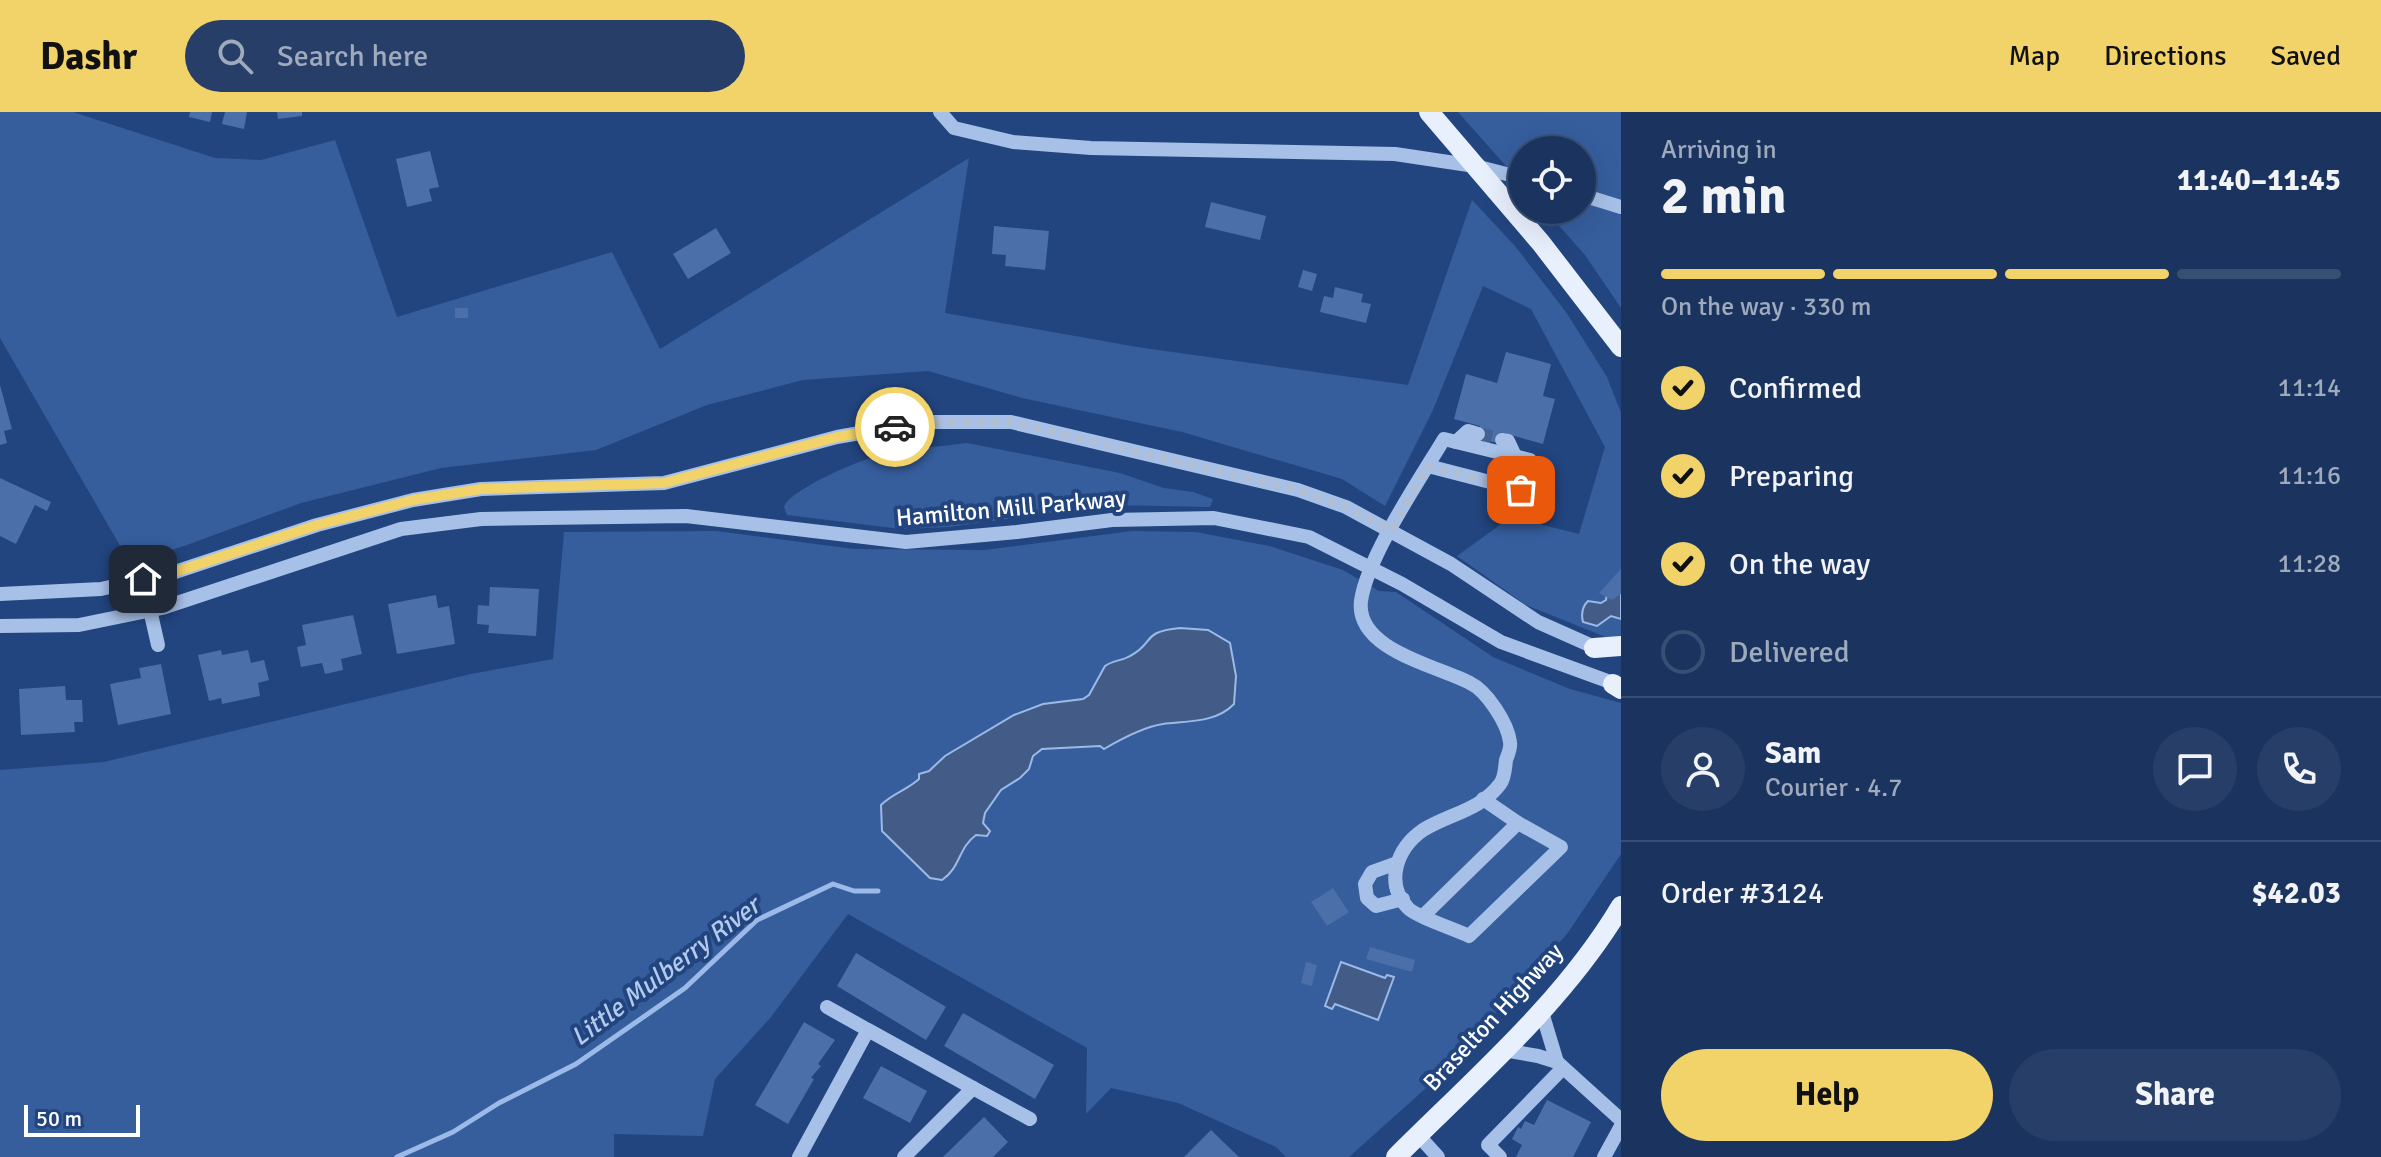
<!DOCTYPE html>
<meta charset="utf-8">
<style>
body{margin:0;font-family:Signika,sans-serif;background:#273f68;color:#f1f3f6;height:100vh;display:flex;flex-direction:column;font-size:30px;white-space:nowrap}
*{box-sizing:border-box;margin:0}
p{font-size:26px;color:#9faabd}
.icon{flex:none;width:44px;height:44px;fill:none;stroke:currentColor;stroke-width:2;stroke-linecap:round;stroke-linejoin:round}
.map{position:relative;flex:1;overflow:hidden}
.details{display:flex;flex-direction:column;background:#1a345f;width:760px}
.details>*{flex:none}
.controls{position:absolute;left:1508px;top:24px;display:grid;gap:16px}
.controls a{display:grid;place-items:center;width:88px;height:88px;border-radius:50%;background:#1a345f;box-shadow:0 8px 32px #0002,0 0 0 2px #384f74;font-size:40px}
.scale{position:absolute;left:24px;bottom:20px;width:116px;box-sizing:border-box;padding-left:8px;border:4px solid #fff;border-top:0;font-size:22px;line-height:28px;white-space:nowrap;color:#fff;-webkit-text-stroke:6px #22457f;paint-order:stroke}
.pin{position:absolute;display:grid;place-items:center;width:68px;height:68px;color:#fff;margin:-34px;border-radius:16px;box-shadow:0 4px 12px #0006}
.courier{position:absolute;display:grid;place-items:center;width:80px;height:80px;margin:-40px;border:6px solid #f2d36a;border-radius:50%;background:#fff;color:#222;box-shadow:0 2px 10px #0007}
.headline em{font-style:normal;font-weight:800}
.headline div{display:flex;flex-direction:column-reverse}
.headline{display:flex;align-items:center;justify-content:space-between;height:136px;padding:0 40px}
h1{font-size:52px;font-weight:800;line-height:60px}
.bar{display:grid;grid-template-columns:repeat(4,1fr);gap:12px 8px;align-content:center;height:96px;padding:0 40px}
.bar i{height:10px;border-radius:6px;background:#384f74}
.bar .active{background:#f2d36a}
.bar p{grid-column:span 4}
.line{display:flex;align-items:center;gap:20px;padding:0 40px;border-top:2px solid #384f74}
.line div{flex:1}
.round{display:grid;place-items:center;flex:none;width:84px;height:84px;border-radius:42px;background:#273f68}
ol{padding:0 40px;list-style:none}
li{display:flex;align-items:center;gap:24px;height:88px}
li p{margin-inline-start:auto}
li .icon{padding:8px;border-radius:50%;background:#f2d36a;color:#111;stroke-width:4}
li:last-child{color:#9faabd}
li i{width:44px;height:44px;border:4px solid #384f74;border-radius:50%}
.action{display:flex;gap:16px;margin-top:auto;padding:16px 40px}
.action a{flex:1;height:92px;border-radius:48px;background:#f2d36a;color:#111;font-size:32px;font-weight:800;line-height:92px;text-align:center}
.action a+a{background:#273f68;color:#f1f3f6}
header{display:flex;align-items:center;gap:48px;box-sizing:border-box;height:112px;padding:0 40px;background:#f2d36a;color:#111}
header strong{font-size:38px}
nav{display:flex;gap:44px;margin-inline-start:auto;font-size:28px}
.search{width:560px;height:72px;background:#273f68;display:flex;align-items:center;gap:20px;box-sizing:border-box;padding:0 28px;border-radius:44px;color:#9faabd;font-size:30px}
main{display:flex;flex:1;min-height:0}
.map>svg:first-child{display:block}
</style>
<header>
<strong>Dashr</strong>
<div class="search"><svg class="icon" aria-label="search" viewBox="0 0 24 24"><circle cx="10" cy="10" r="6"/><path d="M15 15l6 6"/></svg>Search here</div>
<nav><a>Map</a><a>Directions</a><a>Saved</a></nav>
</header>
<main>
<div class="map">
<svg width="1621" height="1045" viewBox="0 0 1621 1045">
<rect width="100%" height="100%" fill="#22457f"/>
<g fill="#365e9d">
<path d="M0,0h73l142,46 46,2 74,-20 62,177 215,-65 48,97 309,-191 -24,155 192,34 271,38 64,-185 43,46 51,66 41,65 14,36v164l-14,23 -6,3 1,20 10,-7 9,3v19h-13l-82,-33 -69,-49 54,-39 68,17 26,-87 -74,-138 -48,-23 -50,124 -48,96 -43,-27 -160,-47 -160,-34 -94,-27 -125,9 -96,25 -111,45 -155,18 -140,35 -114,42 -57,18 -130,-225z"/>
<path d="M1458,0h163v196l-36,-53 -40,-45h37v-60h-60v34z"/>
<path d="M967,331l153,30 44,15 29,4 20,7 -3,8 -100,-2 -161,22 -48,2 -114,-14 -3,-8c6,-17 71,-45 90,-50 30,-8 63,-10 93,-14z"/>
<path d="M716,419l138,18 130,1 148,-19 64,1 73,14 74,24 36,21 17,1 97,65 77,32 51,14v151l-54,80 -132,146 -86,77h-63l-10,-10 -98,-44 -67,-15 -25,26 1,-66 -239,-134 -77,103 -56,62 -12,57 -89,-2v23h-614v-387l104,-8 367,-88 82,-15 11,-127z"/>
</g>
<g fill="#435c87" stroke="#9bbae8" stroke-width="2">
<path d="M1621,465v42l-10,-3 -14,10 -14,-4c-2,-8 -1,-15 5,-21l13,2 5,-3 2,-13z"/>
<path d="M1180,516l28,2 22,13 6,33 -2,28c-18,19 -47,17 -71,20 -20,3 -42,15 -59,25l-4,-3 -58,3 -9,7 -4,13 -9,9 -19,12 -16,23 -2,10 7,8 -3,5 -11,-1c-18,13 -15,32 -34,45l-12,-2 -48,-47 -1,-26c12,-12 26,-15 38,-26v-5l10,-3 16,-15 69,-41 29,-11 40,-5 6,-4 16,-29c8,-6 17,-5 25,-10 26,-14 10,-24 50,-28z"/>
<path d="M1341,850l44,16 2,-3 7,2 -16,43 -43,-16 -3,5 -7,-3z"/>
</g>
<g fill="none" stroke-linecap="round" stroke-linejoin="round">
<path stroke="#9bbae8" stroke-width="5" d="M397,1045l56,-25 46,-29 77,-39 109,-76 72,-68 76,-36 21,7h24"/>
</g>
<g fill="#4b6fa8">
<path d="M190,0h22l-2,10 -21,-5z"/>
<path d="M225,0h22l-3,17 -22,-5z"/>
<path d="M277,0h25v4l-24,3z"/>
<path d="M430,39l9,36 -10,2 3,12 -25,6 -11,-48z"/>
<path d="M1211,90l55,14 -6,24 -55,-13z"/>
<path d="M994,114l55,5 -4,39 -40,-4 1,-11 -14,-1z"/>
<path d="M716,116l15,25 -43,26 -15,-25z"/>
<path d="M1303,158l14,4 -5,17 -14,-4z"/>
<path d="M1335,175l28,7 -2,8 10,2 -5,19 -46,-11 4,-16 9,2z"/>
<rect x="455" y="196" width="13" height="10"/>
<path d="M1506,240l45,12 -8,32 12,3 -12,45 -39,-11 -3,11 -24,-6 3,-12 -26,-7 12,-45 31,9z"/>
<path d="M0,273l12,44 -8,2 3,12 -7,2z"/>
<path d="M0,366l51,24 -4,9 -12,-6 -19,39 -16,-8z"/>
<path d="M1621,457v25l-9,6 -13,-7z"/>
<path d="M490,475l49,2 -3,47 -48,-3 1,-8 -12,-1 1,-19 11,1z"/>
<path d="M436,483l2,13 11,-2 6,38 -58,10 -9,-50z"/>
<path d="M353,503l9,39 -21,5 2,11 -18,4 -3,-11 -21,4 -4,-20 9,-2 -4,-20z"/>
<path d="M221,538l1,5 26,-5 3,13 13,-3 5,20 -11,3 2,13 -38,8 -1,-6 -12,3 -11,-46z"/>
<path d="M161,552l10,50 -53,11 -8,-41 31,-6 -2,-10z"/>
<path d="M65,574l1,14h16l1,22h-9l1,10 -54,3 -2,-46z"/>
<path d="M1333,776l16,24 -22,14 -16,-24z"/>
<path d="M1370,835l45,13 -3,12 -46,-13z"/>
<path d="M856,841l90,54 -20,33 -89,-54z"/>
<path d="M1306,850l11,3 -5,21 -11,-3z"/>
<path d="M963,901l91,52 -19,34 -91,-53z"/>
<path d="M804,910l31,18 -17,24 3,2 -7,8 -3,4 3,1 -26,45 -33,-19z"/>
<path d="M881,954l46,25 -17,32 -47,-25z"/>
<path d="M1547,988l44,22 -18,35h-57l6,-12 -10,-6 6,-12 3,2 4,-8 9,4z"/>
<path d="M984,1005l24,25 -15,15h-50z"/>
<path d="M1211,1018l28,27h-55z"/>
</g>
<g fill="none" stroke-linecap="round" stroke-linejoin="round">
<path stroke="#436192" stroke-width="14" stroke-dasharray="14 7" stroke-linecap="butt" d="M1478,322l24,6"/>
<g stroke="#a7c0e7" stroke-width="14">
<path d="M940,0l14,16 59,14 78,6 304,6 80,12 47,12"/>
<path d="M1582,83l39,12"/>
<path d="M1502,328l6,1 7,15"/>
<path d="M1456,330l12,-11 10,3"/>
<path d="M1428,354l93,24 9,-30 -86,-21c-24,40 -77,118 -83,162 -6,49 77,65 109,82 17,8 38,41 40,59 1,5 -2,13 -4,18 -1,7 -1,18 -6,24 -19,26 -51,30 -77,46 -26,18 -39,53 -15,78 7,8 49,22 61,28l92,-89 -43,-24 -35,-24"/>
<path d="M143,467l15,66"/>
<path d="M0,482l101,-5 74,-17 142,-47 96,-25 68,-11 183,-6 173,-46 86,-15h88l287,68 48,17 105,57 87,58 63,28"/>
<path d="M0,514l79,-1 83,-17 239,-79 80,-10 205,-3 220,26 111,-10 95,-12 102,-2 95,19 93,47 99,58 120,44"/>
<path d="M1397,751l-25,9 -7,12 2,14 9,8 27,-7"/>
<path d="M1423,804l95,-93"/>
<path d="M827,895l41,23"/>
<path d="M1541,897l16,53"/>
<path d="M1504,938l34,6 19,6 64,58"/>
<path d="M973,976l57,31"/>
<path d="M1418,1023l20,22"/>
<path d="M799,1045l69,-127 105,58 -69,69"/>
<path d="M1500,1045l-12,-12 75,-77"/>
<path d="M1604,1045l17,-31"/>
</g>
<g stroke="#e9f0fd" stroke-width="20">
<path d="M1429,0l112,131 80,104"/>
<path d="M1594,536l27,-2"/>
<path d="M1613,572l8,5"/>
<path d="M1396,1045c78,-78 168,-155 225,-251"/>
</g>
</g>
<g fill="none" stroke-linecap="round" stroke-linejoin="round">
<path stroke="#b2bed2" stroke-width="8" stroke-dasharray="0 14.4" d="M895,315l28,-5h88l287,68 48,17 45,24 37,-65 93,24"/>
<path stroke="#f2d36a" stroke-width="10" d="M143,467l32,-7 142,-47 96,-25 68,-11 183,-6 173,-46 58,-10"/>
</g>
<g text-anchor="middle" stroke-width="8" stroke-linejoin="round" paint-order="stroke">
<g font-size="24" fill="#fff" stroke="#22457f">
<text transform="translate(1011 396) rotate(-5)" y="8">Hamilton Mill Parkway</text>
<text transform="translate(1493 905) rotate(-47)" y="8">Braselton Highway</text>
</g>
<g font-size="26" font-style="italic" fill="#b3caee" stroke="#22457f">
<text transform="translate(665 859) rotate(-37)" y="9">Little Mulberry River</text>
</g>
</g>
</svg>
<div class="controls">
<a><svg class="icon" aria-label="locate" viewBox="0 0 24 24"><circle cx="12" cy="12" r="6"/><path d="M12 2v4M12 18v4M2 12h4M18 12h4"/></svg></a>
</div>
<div class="scale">50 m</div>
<div class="pin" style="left:1521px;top:378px;background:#ea580c"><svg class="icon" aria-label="bag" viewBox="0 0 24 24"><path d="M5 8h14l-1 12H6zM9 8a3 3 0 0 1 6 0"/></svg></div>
<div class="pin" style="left:143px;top:467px;background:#1f2937"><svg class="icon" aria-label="home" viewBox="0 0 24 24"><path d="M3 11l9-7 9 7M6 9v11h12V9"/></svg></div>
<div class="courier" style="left:895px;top:315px"><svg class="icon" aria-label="car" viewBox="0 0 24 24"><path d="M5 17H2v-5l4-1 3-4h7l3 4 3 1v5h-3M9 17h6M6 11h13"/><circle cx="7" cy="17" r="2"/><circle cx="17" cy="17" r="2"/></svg></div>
</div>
<section class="details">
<div class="headline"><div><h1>2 min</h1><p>Arriving in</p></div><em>11:40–11:45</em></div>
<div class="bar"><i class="active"></i><i class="active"></i><i class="active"></i><i></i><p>On the way · 330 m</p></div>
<ol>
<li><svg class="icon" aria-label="check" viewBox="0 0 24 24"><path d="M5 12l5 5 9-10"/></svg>Confirmed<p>11:14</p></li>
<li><svg class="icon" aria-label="check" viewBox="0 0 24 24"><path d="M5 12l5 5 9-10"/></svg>Preparing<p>11:16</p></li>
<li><svg class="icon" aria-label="check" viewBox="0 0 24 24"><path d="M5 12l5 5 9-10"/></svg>On the way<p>11:28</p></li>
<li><i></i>Delivered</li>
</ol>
<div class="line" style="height:144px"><a class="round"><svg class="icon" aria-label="person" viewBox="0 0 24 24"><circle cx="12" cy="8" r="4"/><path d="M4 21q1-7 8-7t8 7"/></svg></a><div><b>Sam</b><p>Courier · 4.7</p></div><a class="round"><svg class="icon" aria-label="chat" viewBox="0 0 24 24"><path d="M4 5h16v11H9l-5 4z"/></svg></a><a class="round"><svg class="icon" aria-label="phone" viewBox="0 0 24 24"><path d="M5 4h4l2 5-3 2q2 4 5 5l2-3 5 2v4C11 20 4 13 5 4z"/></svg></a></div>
<div class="line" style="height:104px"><div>Order #3124</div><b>$42.03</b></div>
<div class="action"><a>Help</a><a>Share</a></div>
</section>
</main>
